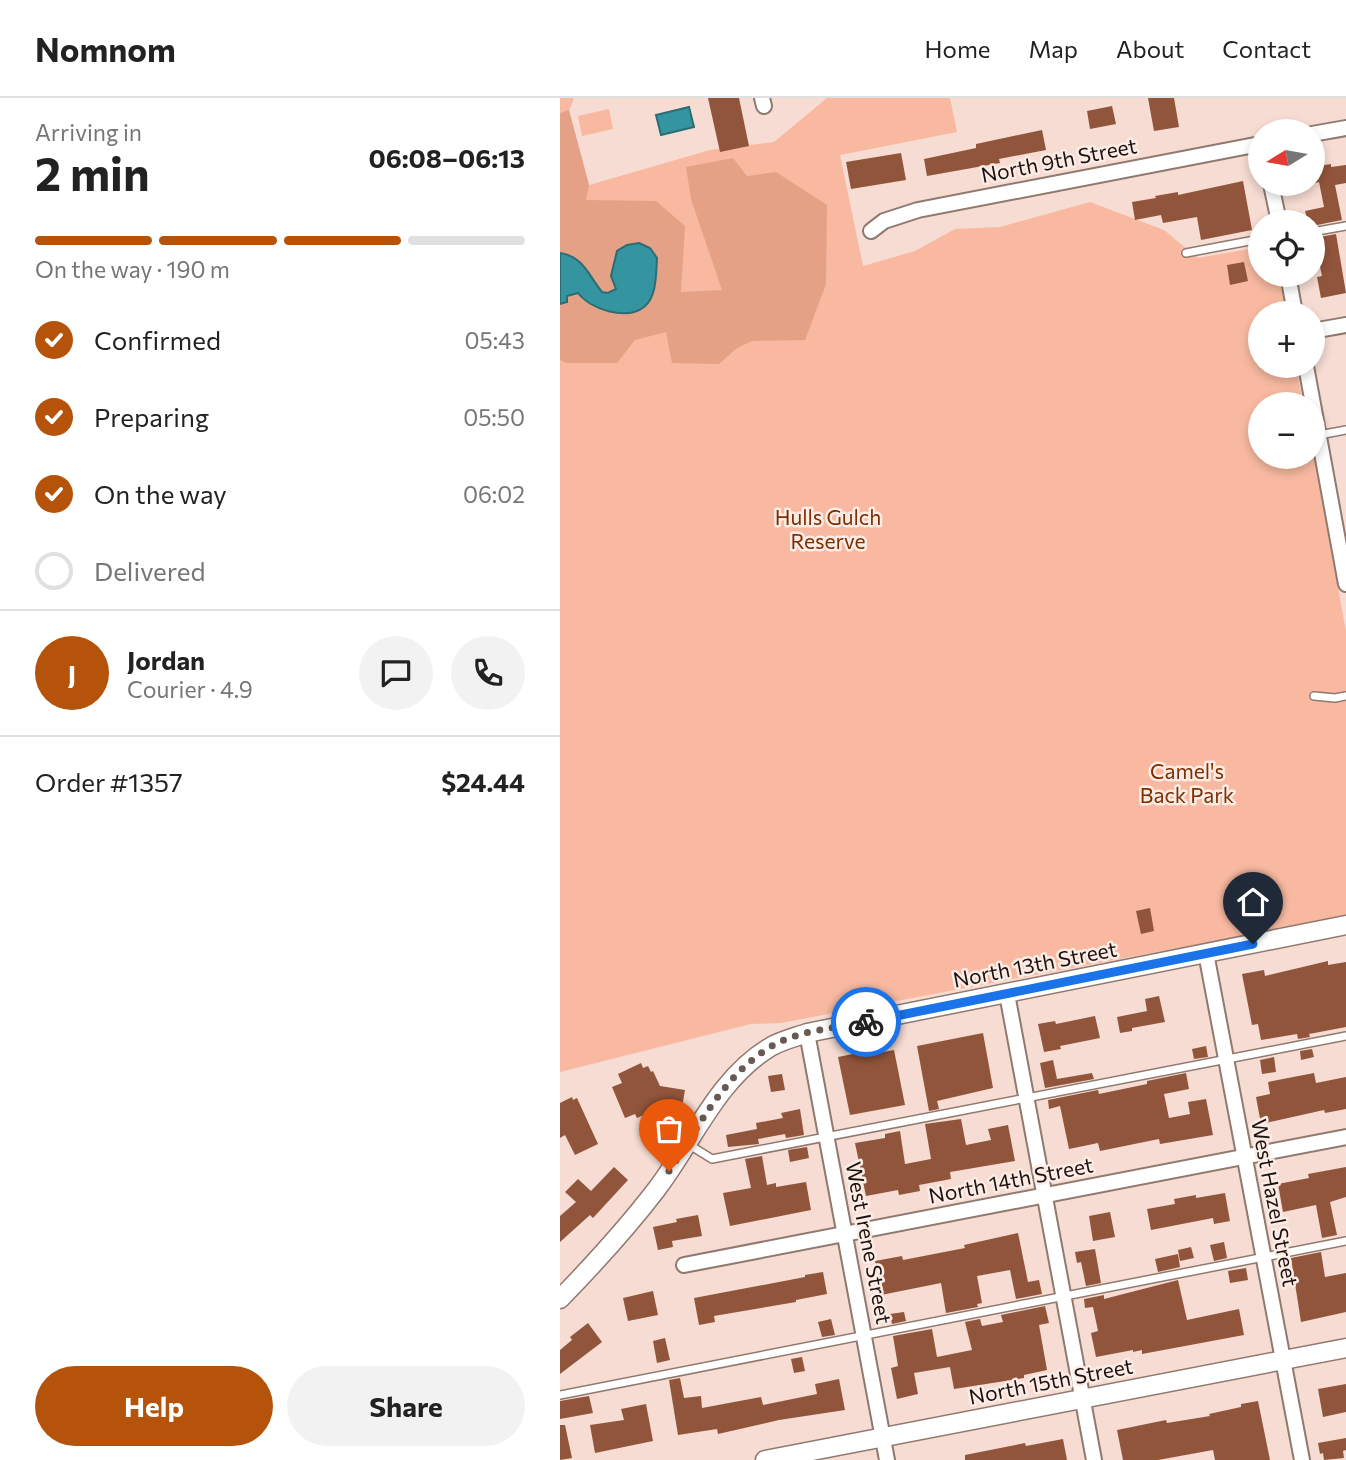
<!DOCTYPE html>
<meta charset="utf-8">
<style>
body{margin:0;font-family:Commissioner,sans-serif;background:#f2f2f2;color:#222;height:100vh;display:flex;flex-direction:column;font-size:26px;white-space:nowrap}
*{box-sizing:border-box;margin:0}
p{font-size:23px;color:#767676}
.icon{flex:none;width:38px;height:38px;fill:none;stroke:currentColor;stroke-width:2;stroke-linecap:round;stroke-linejoin:round}
.map{position:relative;flex:1;overflow:hidden}
.side{display:flex;flex-direction:column;background:#fff;width:560px}
.side>*{flex:none}
.needle{width:46px;rotate:259deg}
.buttons{position:absolute;left:688px;top:21px;display:grid;gap:14px}
.buttons a{display:grid;place-items:center;width:77px;height:77px;border-radius:50%;background:#fff;box-shadow:0 4px 10px #0003;font-size:35px}
.pin{position:absolute;display:grid;place-items:center;width:60px;height:60px;color:#fff;margin:-72px -30px;border-radius:50% 50% 50% 0;rotate:-45deg;box-shadow:0 0 7px #0007}
.pin .icon{rotate:45deg}
.courier{position:absolute;display:grid;place-items:center;width:70px;height:70px;margin:-35px;border:5px solid #1a73e8;border-radius:50%;background:#fff;color:#222;box-shadow:0 2px 9px #0007}
.head em{font-style:normal;font-weight:700}
.head div{display:flex;flex-direction:column-reverse}
.head{display:flex;align-items:center;justify-content:space-between;height:119px;padding:0 35px}
h1{font-size:46px;font-weight:700;line-height:52px}
.bar{display:grid;grid-template-columns:repeat(4,1fr);gap:10px 7px;align-content:center;height:84px;padding:0 35px}
.bar i{height:9px;border-radius:5px;background:#e0e0e0}
.bar .active{background:#b45309}
.bar p{grid-column:span 4}
.line{display:flex;align-items:center;gap:18px;padding:0 35px;border-top:2px solid #e0e0e0}
.line div{flex:1}
.round{display:grid;place-items:center;flex:none;width:74px;height:74px;border-radius:37px;background:#f2f2f2}
ol{padding:0 35px;list-style:none}
li{display:flex;align-items:center;gap:21px;height:77px}
li p{margin-inline-start:auto}
li .icon{padding:7px;border-radius:50%;background:#b45309;color:#fff;stroke-width:4}
li:last-child{color:#767676}
li i{width:38px;height:38px;border:4px solid #e0e0e0;border-radius:50%}
.cta{display:flex;gap:14px;margin-top:auto;padding:14px 35px}
.cta a{flex:1;height:80px;border-radius:42px;background:#b45309;color:#fff;font-size:28px;font-weight:700;line-height:80px;text-align:center}
.cta a+a{background:#f2f2f2;color:#222}
header{display:flex;align-items:center;gap:42px;box-sizing:border-box;height:98px;padding:0 35px;background:#fff;border-bottom:2px solid #e0e0e0}
header strong{font-size:33px}
nav{display:flex;gap:38px;margin-inline-start:auto;font-size:24px}
main{display:flex;flex:1;min-height:0}
.map>svg:first-child{display:block}
</style>
<header>
<strong>Nomnom</strong>
<nav><a>Home</a><a>Map</a><a>About</a><a>Contact</a></nav>
</header>
<main>
<section class="side">
<div class="head"><div><h1>2 min</h1><p>Arriving in</p></div><em>06:08–06:13</em></div>
<div class="bar"><i class="active"></i><i class="active"></i><i class="active"></i><i></i><p>On the way · 190 m</p></div>
<ol>
<li><svg class="icon" aria-label="check" viewBox="0 0 24 24"><path d="M5 12l5 5 9-10"/></svg>Confirmed<p>05:43</p></li>
<li><svg class="icon" aria-label="check" viewBox="0 0 24 24"><path d="M5 12l5 5 9-10"/></svg>Preparing<p>05:50</p></li>
<li><svg class="icon" aria-label="check" viewBox="0 0 24 24"><path d="M5 12l5 5 9-10"/></svg>On the way<p>06:02</p></li>
<li><i></i>Delivered</li>
</ol>
<div class="line" style="height:126px"><b class="round" style="background:#b45309;color:#fff">J</b><div><b>Jordan</b><p>Courier · 4.9</p></div><a class="round"><svg class="icon" aria-label="chat" viewBox="0 0 24 24"><path d="M4 5h16v11H9l-5 4z"/></svg></a><a class="round"><svg class="icon" aria-label="phone" viewBox="0 0 24 24"><path d="M5 4h4l2 5-3 2q2 4 5 5l2-3 5 2v4C11 20 4 13 5 4z"/></svg></a></div>
<div class="line" style="height:91px"><div>Order #1357</div><b>$24.44</b></div>
<div class="cta"><a>Help</a><a>Share</a></div>
</section>
<div class="map">
<svg width="786" height="1362" viewBox="0 0 786 1362">
<rect width="100%" height="100%" fill="#f6dcd2"/>
<g fill="#f8b9a0">
<path d="M0,0h14l-5,13 20,74 121,-35 64,-8 53,-44h123l7,34 -117,23 23,111 52,-15 40,-22 45,-2 90,-25 74,28 34,28 62,-11v28h19l7,38h-26v53h36l7,38h-43v53h52l1,-5 33,179v285l-565,107 -30,1 -191,48z"/>
<path d="M49,11l4,20 -31,7 -4,-20z"/>
</g>
<path fill="#e4a185" d="M9,12l20,75 -3,15 70,1 29,25 -4,66 41,-2 -31,-91 -5,-32 47,-9 14,18 29,-4 51,33 -1,79 -21,56 -53,1 -15,7 -18,16 -47,-1 -6,-31 -31,8 -18,23h-51l-6,-3v-56l7,-7 11,-4 5,7 20,10 13,-20 -8,3 -6,-1 -15,-23 -27,-16v-140z"/>
<g fill="#3494a0" stroke="#2c6d74" stroke-width="2">
<path d="M129,9l5,20 -33,8 -5,-20z"/>
<path d="M79,145l11,5 7,10c-1,15 0,39 -13,49 -18,14 -54,2 -66,-14l-11,3v6l-7,2v-51c23,3 29,23 42,39l6,1 8,-4 -5,-13 6,-25 10,-6z"/>
</g>
<g fill="#91553b">
<path d="M148,0h31l10,48 -29,6z"/>
<path d="M588,0h26l5,29 -25,4z"/>
<path d="M552,8l4,18 -26,5 -3,-18z"/>
<path d="M482,32l4,20 -47,9 1,4 -73,13 -3,-17 52,-11v-4z"/>
<path d="M341,55l5,27 -55,9 -5,-27z"/>
<path d="M771,66v3l15,-2v18l-11,2 7,35 -30,6v-4h-4l-3,-11 19,-4 -5,-25 -7,2v-17z"/>
<path d="M683,83l9,49 -51,10 -4,-23 -34,6 -2,-8 -26,5 -3,-18 24,-4 -1,-2 23,-4v3z"/>
<path d="M776,136l10,59 -25,5 -4,-21 5,-1 -8,-38z"/>
<path d="M684,164l4,19 -18,4 -3,-20z"/>
<path d="M590,810l4,23 -13,3 -5,-23z"/>
<path d="M768,863v4l18,-3v65l-37,7 1,3 -12,2 -1,-5 -36,6 -3,-16 -6,1 -10,-51 22,-4 1,6z"/>
<path d="M599,898l6,26 -33,6v3l-12,2 -3,-16 30,-6 -2,-12z"/>
<path d="M535,918l5,22 -40,8 1,3 -17,3 -6,-28 17,-3 1,3z"/>
<path d="M423,935l10,55 -56,13 2,8 -10,2 -12,-65z"/>
<path d="M646,948l2,11 -14,2 -2,-10z"/>
<path d="M752,951l2,8 -13,3 -1,-9z"/>
<path d="M334,952l11,55 -55,10 -12,-58 25,-5v4z"/>
<path d="M714,959l2,15 -14,2 -2,-14z"/>
<path d="M493,962l4,19 35,-6 2,6 -49,9 -5,-25z"/>
<path d="M81,965l2,5 5,-2 3,6 2,-1 7,15 25,4 -4,23 -24,-4 -20,9 -2,-4 -10,4 -13,-31 10,-4 -4,-9z"/>
<path d="M626,975l3,16 -25,5 5,24 21,-4 -2,-12 18,-3 7,36 -53,9 -1,-5 -59,12 -2,-8 -29,6 -9,-43 -11,3 -1,-9 50,-10 1,4 48,-10v-3z"/>
<path d="M754,975l2,10 30,-6v32l-21,4 -1,-3 -63,14 -5,-27 14,-3 -2,-12z"/>
<path d="M222,976l3,16 -14,2 -3,-16z"/>
<path d="M12,999l1,3 4,-2 21,46 -23,11 -10,-20 -5,3v-35z"/>
<path d="M240,1011l4,26 -18,3 -1,-4 -27,5 1,5 -31,3 -2,-12 31,-6 -1,-6 27,-5 -2,-5z"/>
<path d="M401,1021l5,26 25,-5 -3,-11 20,-4 7,36 -65,11 1,7 -32,6 1,6 -21,4 -1,-5 -32,6 -11,-53 30,-5v-4l15,-3 5,33 26,-5 -6,-35z"/>
<path d="M247,1049l2,11 -19,4 -2,-12z"/>
<path d="M202,1058l5,29 9,-2v4l30,-5 5,28 -81,16 -7,-33 28,-5 -6,-29z"/>
<path d="M54,1069l14,13 -35,38 -3,-3 -30,27v-26l16,-14 -11,-10 13,-13 13,12z"/>
<path d="M786,1069v30l-16,5 7,33 -15,3 -6,-33 -33,7 -5,-28 31,-6 -1,-4z"/>
<path d="M665,1095l5,28 -16,3 -1,-6 -62,12 -4,-21 28,-5 -1,-5 22,-4v3z"/>
<path d="M550,1114l5,25 -22,4 -4,-25z"/>
<path d="M138,1117l4,21 -30,5 1,6 -15,3 -5,-23 24,-5 -1,-3z"/>
<path d="M458,1135l10,49 11,-2 3,14 -26,5 -6,-29 -33,6 5,27 -5,1 1,3 -32,6 -5,-30 -60,12 -6,-34 27,-5 1,4 62,-12 -1,-3z"/>
<path d="M664,1144l3,16 -13,3 -4,-16z"/>
<path d="M631,1149l3,11 -14,3 -2,-11z"/>
<path d="M535,1151l6,34 -15,3 -5,-24 -4,1 -2,-11z"/>
<path d="M761,1154l4,25 21,-4v39l-45,10 -10,-64z"/>
<path d="M618,1156l2,13 -22,5 -3,-13z"/>
<path d="M686,1170l2,12 -18,3 -2,-12z"/>
<path d="M263,1174l4,22 -31,6v2l-82,14 1,6 -16,3 -5,-27 111,-21v-2z"/>
<path d="M618,1182l9,40 52,-11 5,26 -102,19v-4l-9,2v-2l-37,7 -5,-24 7,-2 -5,-24 -8,1 -1,-9 20,-4v4z"/>
<path d="M93,1193l5,24 -30,6 -5,-23z"/>
<path d="M485,1208l4,17 -10,2 8,45 -23,5v3l-70,11 -4,-22 -36,6 4,21 -21,5 -6,-31 7,-2 -5,-30 39,-7 5,28 35,-7 -7,-28 15,-3 2,7 21,-4 -2,-7z"/>
<path d="M344,1214l2,9 -14,3 -2,-10z"/>
<path d="M271,1221l4,16 -13,2 -4,-15z"/>
<path d="M28,1225l14,19 -42,32v-24l12,-10 -2,-3z"/>
<path d="M105,1240l5,22 -13,3 -4,-22z"/>
<path d="M242,1259l3,14 -11,2 -3,-14z"/>
<path d="M120,1280l4,20 17,-2 1,12 59,-11 2,8 54,-11 -2,-10 24,-5 6,31 -66,10 -61,14 -1,-5 -39,6 -9,-55z"/>
<path d="M786,1286v28l-23,5 -5,-28z"/>
<path d="M29,1298l4,17 -33,6v-18z"/>
<path d="M698,1303l12,59h-55l-2,-10 -55,10h-35l-6,-30 49,-10 1,3 43,-7 -1,-2 32,-7v-3z"/>
<path d="M86,1306l7,37 -58,12 -5,-28 34,-5 -3,-11z"/>
<path d="M0,1327h5l7,33 -12,2z"/>
<path d="M786,1340v12l-3,1 1,7 -20,2 -1,-7 -3,1 -2,-11z"/>
<path d="M503,1341l4,21h-102v-5l60,-12 1,3z"/>
</g>
<g fill="none" stroke-linecap="round" stroke-linejoin="round">
<defs>
<g id="service">
<path d="M752,134l34,-6"/>
<path d="M626,155l74,-14"/>
<path d="M759,337l27,-5"/>
<path d="M754,598l21,2 11,-2"/>
<path d="M128,1046l24,15 634,-123"/>
<path d="M0,1297l786,-154"/>
</g>
<g id="minor">
<path d="M202,0l2,8"/>
<path d="M752,36l34,-6"/>
<path d="M711,86l8,38"/>
<path d="M311,133l13,-10 34,-11 342,-66"/>
<path d="M728,177l7,38"/>
<path d="M752,233l34,-6"/>
<path d="M746,268l40,218"/>
<path d="M646,855l96,507"/>
<path d="M447,896l87,466"/>
<path d="M247,935l80,427"/>
<path d="M124,1167l662,-128"/>
</g>
<g id="tertiary">
<path d="M0,1201c34,-35 66,-70 96,-109 37,-48 61,-112 116,-144 11,-6 24,-9 35,-13l539,-108"/>
<path d="M205,1362l581,-112"/>
</g>
</defs>
<use href="#service" stroke="#90796f" stroke-width="10"/>
<use href="#minor" stroke="#90796f" stroke-width="18"/>
<use href="#tertiary" stroke="#90796f" stroke-width="21"/>
<use href="#service" stroke="#fff" stroke-width="7"/>
<use href="#minor" stroke="#fff" stroke-width="14"/>
<use href="#tertiary" stroke="#fff" stroke-width="18"/>
</g>
<g fill="none" stroke-linecap="round" stroke-linejoin="round">
<path stroke="#685953" stroke-width="7" stroke-dasharray="0 12.6" d="M109,1073c30,-44 55,-97 103,-125 27,-16 64,-18 94,-24"/>
<path stroke="#1a73e8" stroke-width="9" d="M306,924l387,-78"/>
</g>
<g text-anchor="middle" stroke-width="5" stroke-linejoin="round" paint-order="stroke">
<g font-size="21" fill="#1b120f" stroke="#fcece5">
<text transform="translate(499 63) rotate(-11)" y="7">North 9th Street</text>
<text transform="translate(475 867) rotate(-11)" y="7">North 13th Street</text>
<text transform="translate(451 1083) rotate(-11)" y="7">North 14th Street</text>
<text transform="translate(714 1105) rotate(79)" y="7">West Hazel Street</text>
<text transform="translate(308 1145) rotate(79)" y="7">West Irene Street</text>
<text transform="translate(491 1284) rotate(-11)" y="7">North 15th Street</text>
</g>
<g font-size="21" fill="#7c2e00" stroke="#fcece5">
<text x="268" y="427">Hulls Gulch<tspan x="268" dy="24">Reserve</tspan></text>
<text x="627" y="681">Camel's<tspan x="627" dy="24">Back Park</tspan></text>
</g>
</g>
</svg>
<div class="buttons">
<a><svg class="needle" viewBox="-14 -14 28 28"><path d="M0-13l5 13h-10z" fill="#e53935"/><path d="M0 13l5-13h-10z" fill="#767676"/></svg></a>
<a><svg class="icon" aria-label="locate" viewBox="0 0 24 24"><circle cx="12" cy="12" r="6"/><path d="M12 2v4M12 18v4M2 12h4M18 12h4"/></svg></a>
<a>+</a>
<a>−</a>
</div>
<div class="pin" style="left:109px;top:1073px;background:#ea580c"><svg class="icon" aria-label="bag" viewBox="0 0 24 24"><path d="M5 8h14l-1 12H6zM9 8a3 3 0 0 1 6 0"/></svg></div>
<div class="pin" style="left:693px;top:846px;background:#1f2937"><svg class="icon" aria-label="home" viewBox="0 0 24 24"><path d="M3 11l9-7 9 7M6 9v11h12V9"/></svg></div>
<div class="courier" style="left:306px;top:924px"><svg class="icon" aria-label="bike" viewBox="0 0 24 24"><circle cx="6" cy="16" r="4"/><circle cx="18" cy="16" r="4"/><path d="M6 16l4-8h5l3 8M10 8l3 8H6M13 5h3"/></svg></div>
</div>
</main>
